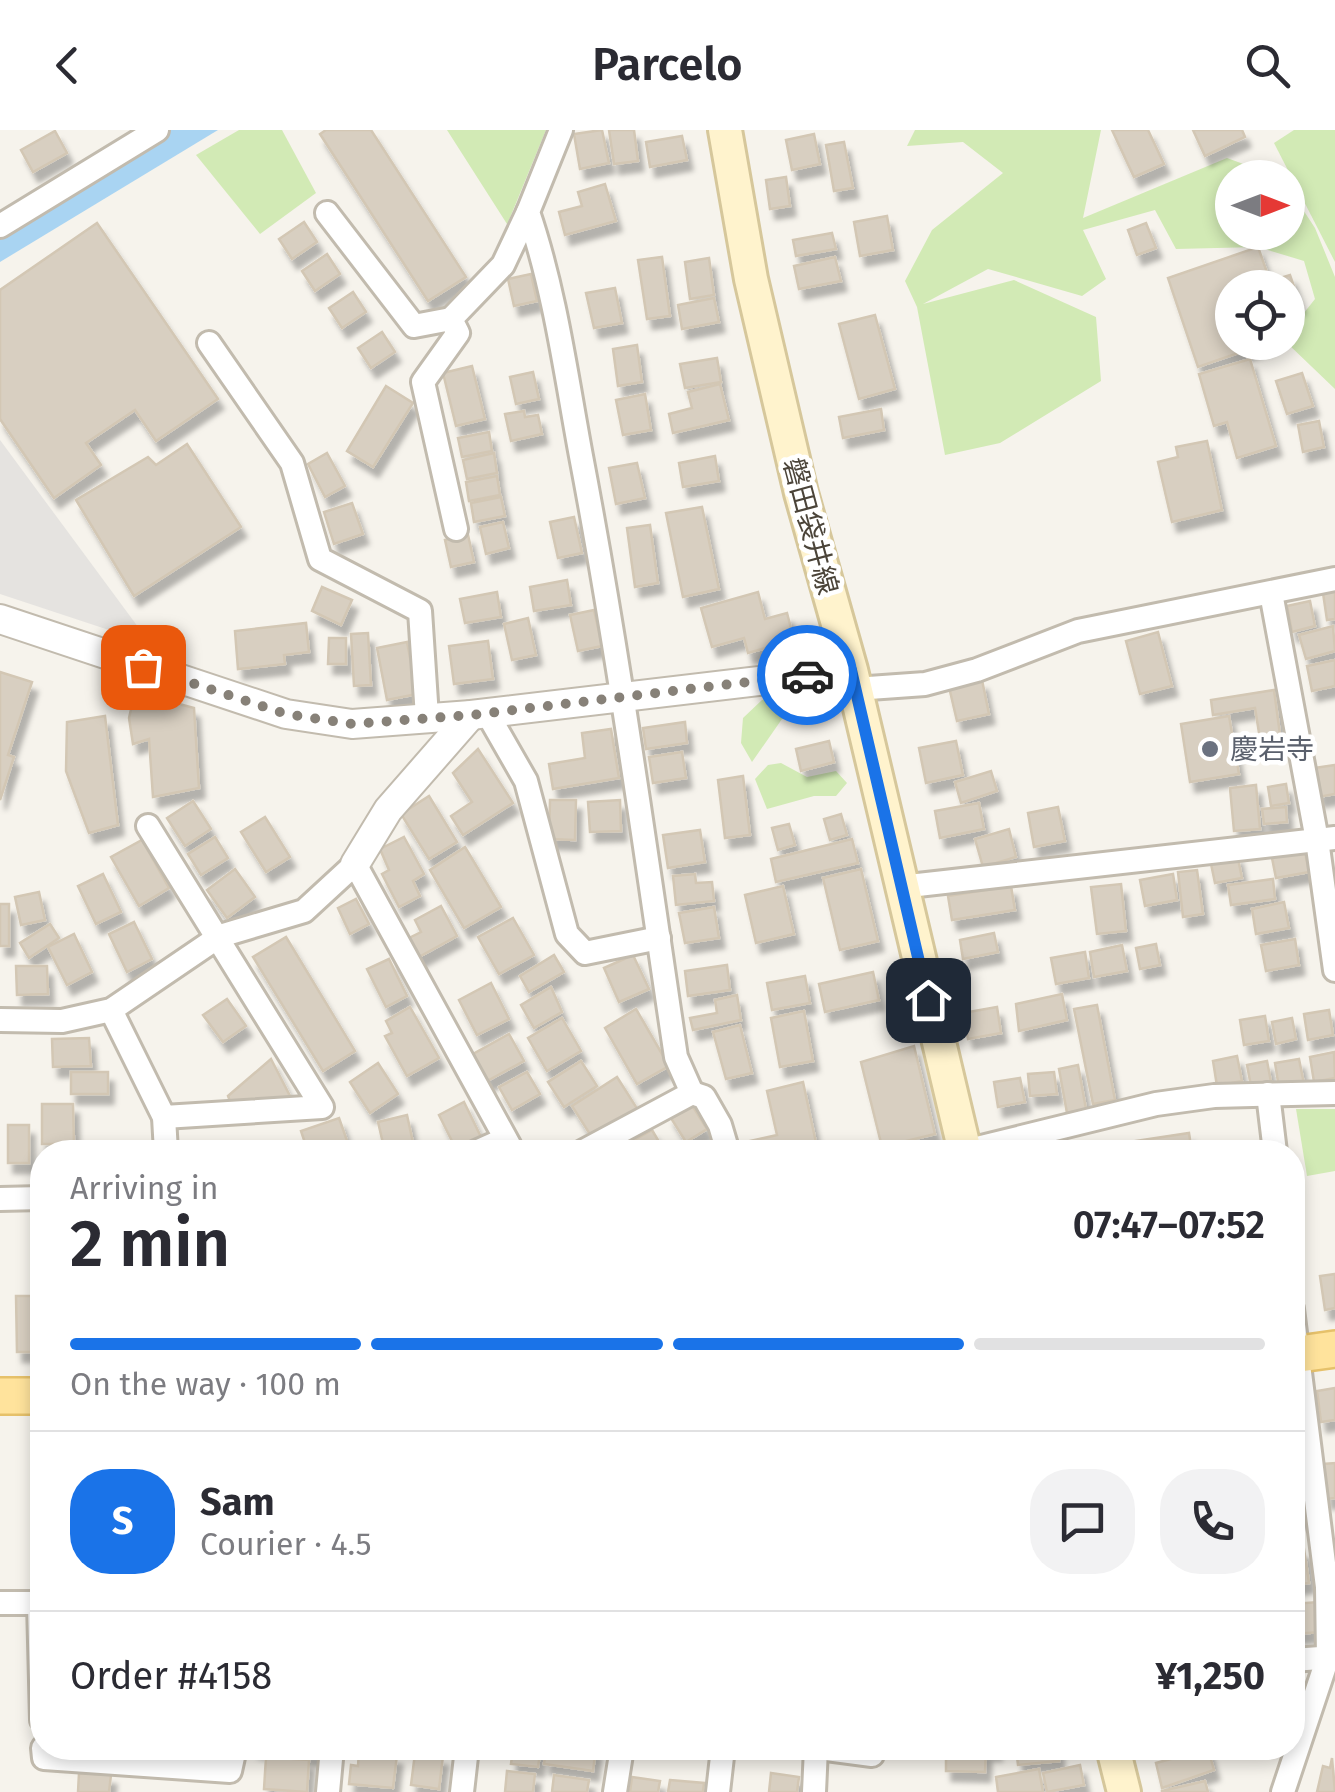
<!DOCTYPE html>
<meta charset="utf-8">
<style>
body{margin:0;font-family:"Fira Sans","Noto Sans JP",sans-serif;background:#f2f2f3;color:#2b2b33;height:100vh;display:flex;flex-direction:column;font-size:38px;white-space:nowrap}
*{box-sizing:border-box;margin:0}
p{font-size:32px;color:#7c7c81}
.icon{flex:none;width:55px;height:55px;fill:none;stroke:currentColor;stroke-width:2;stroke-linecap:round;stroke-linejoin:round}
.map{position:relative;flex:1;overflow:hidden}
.drawer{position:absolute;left:30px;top:1010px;width:1275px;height:620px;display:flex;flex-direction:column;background:#fff;border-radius:40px;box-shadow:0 5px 15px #0003}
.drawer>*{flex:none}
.needle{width:65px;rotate:90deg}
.buttons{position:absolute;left:1215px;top:30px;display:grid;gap:20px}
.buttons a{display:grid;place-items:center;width:90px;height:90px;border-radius:50%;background:#fff;box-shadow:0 5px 15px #0003;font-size:50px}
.pin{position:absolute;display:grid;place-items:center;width:85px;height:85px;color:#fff;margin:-42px;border-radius:20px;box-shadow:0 5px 15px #0006}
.courier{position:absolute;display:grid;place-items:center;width:100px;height:100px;margin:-50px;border:8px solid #1a73e8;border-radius:50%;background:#fff;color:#222;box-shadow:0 2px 12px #0007}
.summary em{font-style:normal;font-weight:600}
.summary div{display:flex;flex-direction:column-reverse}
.summary{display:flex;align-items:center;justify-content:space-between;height:170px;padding:0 40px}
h1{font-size:65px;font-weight:600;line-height:75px}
.bar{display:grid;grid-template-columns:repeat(4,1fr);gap:15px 10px;align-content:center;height:120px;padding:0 40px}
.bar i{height:12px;border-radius:8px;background:#e1e1e2}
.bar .current{background:#1a73e8}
.bar p{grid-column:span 4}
.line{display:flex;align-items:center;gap:25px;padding:0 40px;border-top:2px solid #e1e1e2}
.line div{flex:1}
.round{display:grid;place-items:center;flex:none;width:105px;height:105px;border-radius:40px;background:#f2f2f3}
header{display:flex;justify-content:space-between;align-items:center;height:130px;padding:0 40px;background:#fff;font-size:45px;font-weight:600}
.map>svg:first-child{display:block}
</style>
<header><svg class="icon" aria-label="back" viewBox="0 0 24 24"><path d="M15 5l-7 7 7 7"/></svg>Parcelo<svg class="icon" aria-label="search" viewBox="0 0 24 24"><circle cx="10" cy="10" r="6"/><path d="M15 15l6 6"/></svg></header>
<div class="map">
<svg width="1335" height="1662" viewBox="0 0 1335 1662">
<defs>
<filter id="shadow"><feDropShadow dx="5.5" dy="10" stdDeviation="2.5" flood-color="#0004"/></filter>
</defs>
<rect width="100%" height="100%" fill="#f6f3ec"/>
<g fill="#d2eab5">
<path d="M239,0h43l34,63 -56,41 -64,-79z"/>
<path d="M447,0h99l-39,95v-1z"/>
<path d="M915,0h186l-18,88 144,-60 52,19 -47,1v54h56v-45l27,41 20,49v112l-48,-46 1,-10 27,-34 -11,-38 -46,-14 -82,2 -21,-39 -72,20 23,49 -24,17 -94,-27 -65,35 91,-24 82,37 5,64 -101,62 -55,12 -28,-148 -12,-26 27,-51 71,-57 -40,-31 -56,4z"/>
<path d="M1294,0h41v132l-61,-119z"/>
<path d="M782,564h19l6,23 -25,2 -30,43 -11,-19 2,-25 19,-18z"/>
<path d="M781,633l26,14 29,-6 11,12 -11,13h-22l-47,13 -12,-30 13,-14z"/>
<path d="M1296,979h39v62l-28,5z"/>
</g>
<path fill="#e5e3e0" d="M0,310l141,191 -14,5 -127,-42z"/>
<path fill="#a9d4f2" d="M168,0h50l-218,132v-32z"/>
<g fill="#d8cfc1" stroke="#d3c7b4" stroke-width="2.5" filter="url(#shadow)">
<path d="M326,0h45l95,147 -38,24 -108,-167z"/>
<path d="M602,0l7,33 -29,6 -6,-35z"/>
<path d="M609,0h25l4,31 -24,3z"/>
<path d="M1112,0h36l16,34 -30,13z"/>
<path d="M1193,0h49l3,7 -40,19z"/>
<path d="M55,1l12,22 -34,19 -12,-22z"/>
<path d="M814,4l6,30 -28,6 -6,-30z"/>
<path d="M682,6l5,24 -37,7 -4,-25z"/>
<path d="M844,12l9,46 -19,3 -8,-46z"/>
<path d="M786,47l4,29 -20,3 -4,-29z"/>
<path d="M605,54l11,37 -51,14 -6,-23 23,-6 -4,-14z"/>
<path d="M887,86l6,34 -33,6 -6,-34z"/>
<path d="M304,92l13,20 -25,17 -13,-20z"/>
<path d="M97,93l121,176 -62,42 -21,-31 -49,33 15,22 -47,33 -54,-79v-129z"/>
<path d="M1146,93l10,25 -19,7 -9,-25z"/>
<path d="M832,103l4,16 -40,7 -3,-16z"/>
<path d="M1258,117l12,34 20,-6 10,29 -12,5v-21h-56v54h38l-72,25 -30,-89z"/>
<path d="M327,124l13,20 -25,17 -13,-20z"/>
<path d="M662,127l8,59 -23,3 -9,-59z"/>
<path d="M835,127l6,24 -42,8 -5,-23z"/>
<path d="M709,128l5,37 -24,4 -5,-37z"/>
<path d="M531,144l6,27 -23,5 -6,-27z"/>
<path d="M615,158l7,35 -28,5 -8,-35z"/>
<path d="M353,162l13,20 -24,16 -13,-20z"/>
<path d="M714,168l5,24 -37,7 -4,-24z"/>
<path d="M875,185l20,74 -36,10 -20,-75z"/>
<path d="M382,202l13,20 -24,16 -13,-20z"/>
<path d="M637,215l5,37 -24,4 -5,-37z"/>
<path d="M717,228l4,24 -36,6 -5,-24z"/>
<path d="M1250,229l26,87 -39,12 -10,-36 -13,4 -15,-52z"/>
<path d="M472,236l13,53 -29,7 -13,-53z"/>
<path d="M533,242l6,27 -23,5 -6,-27z"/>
<path d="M1302,243l11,33 -26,8 -11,-33z"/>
<path d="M720,254l9,36 -56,13 -4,-19 23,-6 -4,-16z"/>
<path d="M386,256l27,17 -40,64 -26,-16z"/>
<path d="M645,264l6,36 -28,5 -7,-35z"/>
<path d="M881,279l3,21 -41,8 -4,-21z"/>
<path d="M524,281l1,6 13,-2 4,19 -31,7 -6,-27z"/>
<path d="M1319,291l5,26 -21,5 -5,-27z"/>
<path d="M489,302l3,19 -30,6 -4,-19z"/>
<path d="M1207,311l15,69 -50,12 -14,-60 20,-5 -2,-10z"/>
<path d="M187,314l54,83 -107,69 -58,-96 72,-43 8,8z"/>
<path d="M327,323l18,33 -20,11 -17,-33z"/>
<path d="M494,323l3,20 -30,6 -4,-19z"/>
<path d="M715,326l4,25 -36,6 -4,-24z"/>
<path d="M637,333l8,35 -29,6 -7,-36z"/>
<path d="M497,346l3,19 -31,6 -3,-19z"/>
<path d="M501,367l4,19 -31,6 -3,-19z"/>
<path d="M352,373l11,31 -29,10 -10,-32z"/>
<path d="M702,377l17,82 -36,8 -17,-84z"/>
<path d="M574,387l8,36 -24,5 -8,-36z"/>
<path d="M503,392l6,26 -23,6 -6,-27z"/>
<path d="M650,395l8,58 -23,4 -8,-59z"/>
<path d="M468,405l6,27 -23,5 -6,-27z"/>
<path d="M567,450l4,25 -37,6 -4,-24z"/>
<path d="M322,457l30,13 -11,25 -29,-14z"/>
<path d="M1335,461v28l-8,1 -4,-27z"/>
<path d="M497,462l4,25 -36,6 -5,-24z"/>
<path d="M758,462l7,27 22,-6 7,27 -46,13 -4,-15 -32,9 -11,-39z"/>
<path d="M1310,471l5,25 -23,6 -5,-26z"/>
<path d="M594,480l8,36 -24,5 -8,-36z"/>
<path d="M528,488l8,37 -24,5 -8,-36z"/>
<path d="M306,493l3,29 -25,3 1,9 -47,5 -3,-38z"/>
<path d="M1333,496l2,25 -29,8 -7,-24z"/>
<path d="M1158,502l14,54 -32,8 -14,-53z"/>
<path d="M368,503l3,52 -17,1 -3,-52z"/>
<path d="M329,508h17v26h-18z"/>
<path d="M488,511l5,38 -39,5 -5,-38z"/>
<path d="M407,512l10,52 -30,6 -10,-52z"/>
<path d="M1335,530v26l-23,5 -5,-25z"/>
<path d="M0,542l32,10 -24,73 6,2 -14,43z"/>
<path d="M982,550l7,34 -32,7 -8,-34z"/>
<path d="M1274,560l7,52 -20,3 -6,-37 -42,7 -2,-15z"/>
<path d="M135,562l59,16 5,80 -46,9 -4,-58 -16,5 -4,-26z"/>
<path d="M105,586l13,109 -29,8 -23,-62 1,-49z"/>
<path d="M1229,586l10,58 -49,8 -9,-58z"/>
<path d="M685,592l2,21 -41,6 -3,-21z"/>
<path d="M611,599l8,49 -66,11 -4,-25 36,-6 -3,-25z"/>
<path d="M829,611l5,21 -33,9 -5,-22z"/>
<path d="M956,611l7,34 -37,8 -7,-35z"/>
<path d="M478,619l35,54 -50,32 -12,-19 21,-14 -19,-29z"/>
<path d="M682,622l4,26 -33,5 -4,-26z"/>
<path d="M1335,635v29l-17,3 -4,-29z"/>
<path d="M991,641l6,20 -36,12 -6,-21z"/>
<path d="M743,646l7,59 -25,3 -7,-58z"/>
<path d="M1286,654l3,19 -18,3 -3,-19z"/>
<path d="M1256,655l4,44 -26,2 -4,-43z"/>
<path d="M429,666l28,46 -28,17 -28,-45z"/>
<path d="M550,670h26l-1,40 -26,-1z"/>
<path d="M620,670l1,31 -31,1 -2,-30z"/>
<path d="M193,671l18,28 -26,17 -18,-28z"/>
<path d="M979,673l5,26 -44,9 -5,-27z"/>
<path d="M1058,677l7,34 -31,6 -6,-34z"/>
<path d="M1286,677l1,15 -23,2 -2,-15z"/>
<path d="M841,684l6,21 -17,5 -6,-21z"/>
<path d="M265,687l25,40 -24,15 -25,-40z"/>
<path d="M789,694l6,21 -17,5 -6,-22z"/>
<path d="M1009,699l7,28 -33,10 -8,-28z"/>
<path d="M700,700l5,32 -37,6 -5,-33z"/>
<path d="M215,707l13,21 -27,17 -13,-21z"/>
<path d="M404,707l20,37 -11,7 7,15 -21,11 -17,-33 7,-4 -9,-21z"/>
<path d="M852,709l6,24 -82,19 -5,-23z"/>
<path d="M142,710l27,48 -30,18 -28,-49z"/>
<path d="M465,717l36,60 -37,21 -34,-58z"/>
<path d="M1304,717l5,25 -33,6 -5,-25z"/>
<path d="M1237,724l5,24 -27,5 -5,-24z"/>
<path d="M235,739l20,28 -28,21 -20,-28z"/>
<path d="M861,739l17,72 -38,9 -17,-72z"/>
<path d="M1197,740l6,44 -20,3 -5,-45z"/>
<path d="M103,744l18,38 -25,12 -18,-38z"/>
<path d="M695,744l1,9 16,-1 2,19 -38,4 -3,-29z"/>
<path d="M1173,744l4,26 -32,6 -5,-26z"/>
<path d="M1273,749l2,20 -44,6 -3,-20z"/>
<path d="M1121,754l5,47 -29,3 -6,-47z"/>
<path d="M783,756l11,48 -38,9 -11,-48z"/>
<path d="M1011,756l4,24 -63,10 -4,-24z"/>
<path d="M39,762l6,28 -24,5 -6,-28z"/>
<path d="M356,769l13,25 -19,10 -12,-26z"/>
<path d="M1284,772l5,26 -33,6 -4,-25z"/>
<rect x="0" y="774" width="9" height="42"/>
<path d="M441,776l16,30 -40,22 -10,-19 14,-7 -6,-12z"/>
<path d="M714,777l5,31 -34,5 -6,-30z"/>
<path d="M513,788l21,37 -35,19 -21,-37z"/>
<path d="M134,792l18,37 -25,13 -18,-38z"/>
<path d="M50,794l9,14 -30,20 -9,-15z"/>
<path d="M994,803l4,19 -35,7 -3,-19z"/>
<path d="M74,804l18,38 -25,13 -19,-38z"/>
<path d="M286,807l69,114 -32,20 -70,-114z"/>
<path d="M1295,809l4,26 -33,6 -5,-26z"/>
<path d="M1156,814l4,21 -20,4 -4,-21z"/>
<path d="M1122,815l5,26 -33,6 -4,-25z"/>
<path d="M1085,822l4,26 -33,6 -5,-26z"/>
<path d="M554,825l10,17 -35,20 -9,-16z"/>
<path d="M633,825l16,34 -30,13 -15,-34z"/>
<path d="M389,829l18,37 -21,11 -19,-38z"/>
<path d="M727,835l3,25 -42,6 -3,-25z"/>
<path d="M16,836h31l1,28 -31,1z"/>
<path d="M873,842l6,28 -54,12 -6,-28z"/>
<path d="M805,846l5,27 -38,7 -5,-27z"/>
<path d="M491,853l18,36 -32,16 -18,-35z"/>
<path d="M551,857l11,25 -28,16 -13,-23z"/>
<path d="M1062,864l5,26 -48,11 -3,-27z"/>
<path d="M737,865l4,25 -48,10 -3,-12 27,-5 -2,-13z"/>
<path d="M227,869l19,27 -23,16 -20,-27z"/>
<path d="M1097,875l18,95 -22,4 -19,-95z"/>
<path d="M410,877l29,51 -32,18 -22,-40 7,-3 -6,-12z"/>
<path d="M997,877l4,26 -33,6 -5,-26z"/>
<path d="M636,879l33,57 -32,18 -32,-56z"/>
<path d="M1329,880l4,25 -25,5 -4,-26z"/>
<path d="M804,881l9,50 -33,6 -9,-49z"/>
<path d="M1265,886l4,25 -25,4 -4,-25z"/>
<path d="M562,888l19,33 -34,20 -19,-33z"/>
<path d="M1292,888l4,21 -20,5 -4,-22z"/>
<path d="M740,895l12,48 -26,6 -13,-47z"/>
<path d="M509,904l15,27 -37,20 -14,-27z"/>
<path d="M89,908l2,28 -38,1 -1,-28z"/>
<path d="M914,916l21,88 -53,13 -21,-85z"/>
<path d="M1334,922l1,26 -21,4 -4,-25z"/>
<path d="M1237,926l5,25 -25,5 -4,-25z"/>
<path d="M271,929l21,41 -61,4 -3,-8z"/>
<path d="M1299,929l5,25 -25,4 -4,-25z"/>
<path d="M581,931l16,25 -33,21 -16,-25z"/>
<path d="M1267,931l4,21 -20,4 -4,-21z"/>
<path d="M378,933l20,31 -28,19 -20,-31z"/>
<path d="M1078,935l8,44 -19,4 -8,-44z"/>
<rect x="71" y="942" width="37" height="22"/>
<path d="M527,942l13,22 -28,16 -13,-23z"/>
<path d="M1054,942l3,22 -27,2 -2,-22z"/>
<path d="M617,947l21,33 -45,29 -21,-33z"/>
<path d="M1020,948l5,24 -27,5 -4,-25z"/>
<path d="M803,952l15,70h-75l-2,-9 36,-8 -10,-44z"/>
<path d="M464,972l17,35 -25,12 -17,-34z"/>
<path d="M690,972l17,27 -21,13 -17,-27z"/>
<path d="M42,974h31l1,40h-32z"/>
<path d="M407,985l8,37h-30l-7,-30z"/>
<path d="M339,988l12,34h-43l-7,-21z"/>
<rect x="8" y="995" width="21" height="38"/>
<path d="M652,1000l13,22h-33l-5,-8z"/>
<path d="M1189,1003l3,19h-82l-1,-7z"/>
<path d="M1335,1144v34l-10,2 -5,-34z"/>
<path d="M16,1166h26v56h-25z"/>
<path d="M1335,1258v32l-14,2 -4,-31z"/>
<path d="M1303,1322l5,33 -16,2v-33z"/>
<path d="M1335,1333v35l-9,1 -3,-35z"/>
<path d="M1308,1362l4,24 -20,3v-25z"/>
<path d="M1304,1419l5,34 -17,2v-34z"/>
<path d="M1319,1472l2,30 -27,2 -2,12v-42z"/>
<path d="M252,1618h66l-1,9z"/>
<path d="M513,1618h28l-3,19 -27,-3z"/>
<path d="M546,1618h50l-3,23 -49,-7z"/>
<path d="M946,1618h50v3l-10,-1 -1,22 -39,-1z"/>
<path d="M1016,1618h42l1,13 -41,4z"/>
<path d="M1208,1619l6,21 -52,18 -6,-25z"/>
<path d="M359,1621l38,4 -4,33 -44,-4 2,-19 7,1z"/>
<path d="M415,1623l28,3 -4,33 -28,-4z"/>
<path d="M266,1627l43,3 -2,32 -43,-3z"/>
<path d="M1332,1628l3,34h-18l6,-26 7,2z"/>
<path d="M1080,1635l4,20 -37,7 -4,-19z"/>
<path d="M1039,1639l4,23h-45l-2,-15z"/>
<path d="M507,1641l28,3 -2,18h-28z"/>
<path d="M79,1643l32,2 -2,17h-31z"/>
<path d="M771,1643l28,4 -2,15h-28z"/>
<path d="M554,1645l35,5 -2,12h-35z"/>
<path d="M632,1647l28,4 -2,11h-28z"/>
<path d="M670,1650l34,3 -1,9h-35z"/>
<path d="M1205,1651l3,11h-46v-1z"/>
</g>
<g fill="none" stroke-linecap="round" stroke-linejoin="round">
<defs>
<g id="minor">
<path d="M561,0l-33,82c27,79 38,163 53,244 38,200 65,400 95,601l16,36 -110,59"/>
<path d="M327,83l87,113 37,-7"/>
<path d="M0,96l157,-96"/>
<path d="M209,213l83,120 28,96 100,52 7,106"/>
<path d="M456,399l-33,-147 35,-49 -7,-14 52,-54 25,-53"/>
<path d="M1271,463l46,247 18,130"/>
<path d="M855,559l70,-5 52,-14 101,-39 257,-52"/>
<path d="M487,583l39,68 41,153 18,19 74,-15"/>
<path d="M148,696l174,281 -158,10"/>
<path d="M900,757l435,-49"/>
<path d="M111,880l53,107 2,35"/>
<path d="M0,890l62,1 49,-11 109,-74 84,-25 51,-47 158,288"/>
<path d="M692,963l12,4 16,28 8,27"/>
<path d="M1268,964l7,58"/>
<path d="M965,1021l191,-47 58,-8 121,-3"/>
<path d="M476,1022l29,-13"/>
<path d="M0,1069l42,-1"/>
<path d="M0,1473h42"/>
<path d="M39,1473l3,117"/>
<path d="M1292,1530l43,-3"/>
<path d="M43,1618l1,10 186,13 5,-23"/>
<path d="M819,1618l53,7"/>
<path d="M328,1662l4,-44"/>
<path d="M462,1662l5,-44"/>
<path d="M615,1662l7,-44"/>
<path d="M718,1662l5,-44"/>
<path d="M814,1662l2,-44"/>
<path d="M1283,1662l45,-135 -1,-70 -35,-278"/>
</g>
<g id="tertiary">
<path d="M0,489l286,95 66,10 119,-9 380,-45"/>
<path d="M355,734l33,-54 83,-95"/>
</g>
<g id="secondary">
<path d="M725,0l26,149 50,214 50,177 114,482"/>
<path d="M1113,1618l11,44"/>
</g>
<g id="primary">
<path d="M1292,1225l43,-6"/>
<path d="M0,1266h42"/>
</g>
</defs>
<use href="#minor" stroke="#c2bbae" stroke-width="28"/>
<use href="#tertiary" stroke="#c2bbae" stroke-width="32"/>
<use href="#secondary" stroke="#d6c79b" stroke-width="38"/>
<use href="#primary" stroke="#e6c16a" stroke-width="40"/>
<use href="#minor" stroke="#fff" stroke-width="22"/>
<use href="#tertiary" stroke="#fff" stroke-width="28"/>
<use href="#secondary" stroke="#fff3cd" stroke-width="32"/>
<use href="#primary" stroke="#ffe39c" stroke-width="35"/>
</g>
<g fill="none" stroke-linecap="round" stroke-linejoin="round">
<path stroke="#878178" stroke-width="10" stroke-dasharray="0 18" d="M143,537l143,47 66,10 120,-9 335,-40"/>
<path stroke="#1a73e8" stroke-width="12" d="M807,545l44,-5 77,330"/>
</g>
<circle fill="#6b7280" stroke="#fff" stroke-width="4" cx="1210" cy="619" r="10"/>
<g text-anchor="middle" stroke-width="9" stroke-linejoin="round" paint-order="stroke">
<g font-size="28" fill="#4b4439" stroke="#fff">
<text transform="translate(811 396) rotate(75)" y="10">磐田袋井線</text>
</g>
<g font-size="28" fill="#5b616d" stroke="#fff" text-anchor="start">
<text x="1230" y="629">慶岩寺</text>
</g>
</g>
</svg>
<div class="buttons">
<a><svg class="needle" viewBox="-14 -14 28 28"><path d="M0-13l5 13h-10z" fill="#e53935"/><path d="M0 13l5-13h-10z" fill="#7c7c81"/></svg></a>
<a><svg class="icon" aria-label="locate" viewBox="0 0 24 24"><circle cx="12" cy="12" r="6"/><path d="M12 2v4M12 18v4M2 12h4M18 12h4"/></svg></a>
</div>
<div class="pin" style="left:143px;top:537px;background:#ea580c"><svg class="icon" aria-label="bag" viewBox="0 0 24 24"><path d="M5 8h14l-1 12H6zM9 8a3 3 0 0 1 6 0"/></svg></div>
<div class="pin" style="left:928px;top:870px;background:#1f2937"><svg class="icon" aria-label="home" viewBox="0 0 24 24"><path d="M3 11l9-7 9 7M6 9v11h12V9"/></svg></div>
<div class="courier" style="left:807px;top:545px"><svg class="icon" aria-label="car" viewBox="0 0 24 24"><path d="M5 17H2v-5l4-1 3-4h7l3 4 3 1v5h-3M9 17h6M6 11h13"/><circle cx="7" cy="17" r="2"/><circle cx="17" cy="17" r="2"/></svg></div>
<section class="drawer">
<div class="summary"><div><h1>2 min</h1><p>Arriving in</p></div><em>07:47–07:52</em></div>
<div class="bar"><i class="current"></i><i class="current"></i><i class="current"></i><i></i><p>On the way · 100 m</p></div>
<div class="line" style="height:180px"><b class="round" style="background:#1a73e8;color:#fff">S</b><div><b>Sam</b><p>Courier · 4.5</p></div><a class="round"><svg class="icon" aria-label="chat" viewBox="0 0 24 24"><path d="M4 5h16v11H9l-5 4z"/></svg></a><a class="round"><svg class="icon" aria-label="phone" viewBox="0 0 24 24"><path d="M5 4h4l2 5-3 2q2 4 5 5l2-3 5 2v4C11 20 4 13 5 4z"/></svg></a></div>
<div class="line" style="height:130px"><div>Order #4158</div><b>¥1,250</b></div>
</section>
</div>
